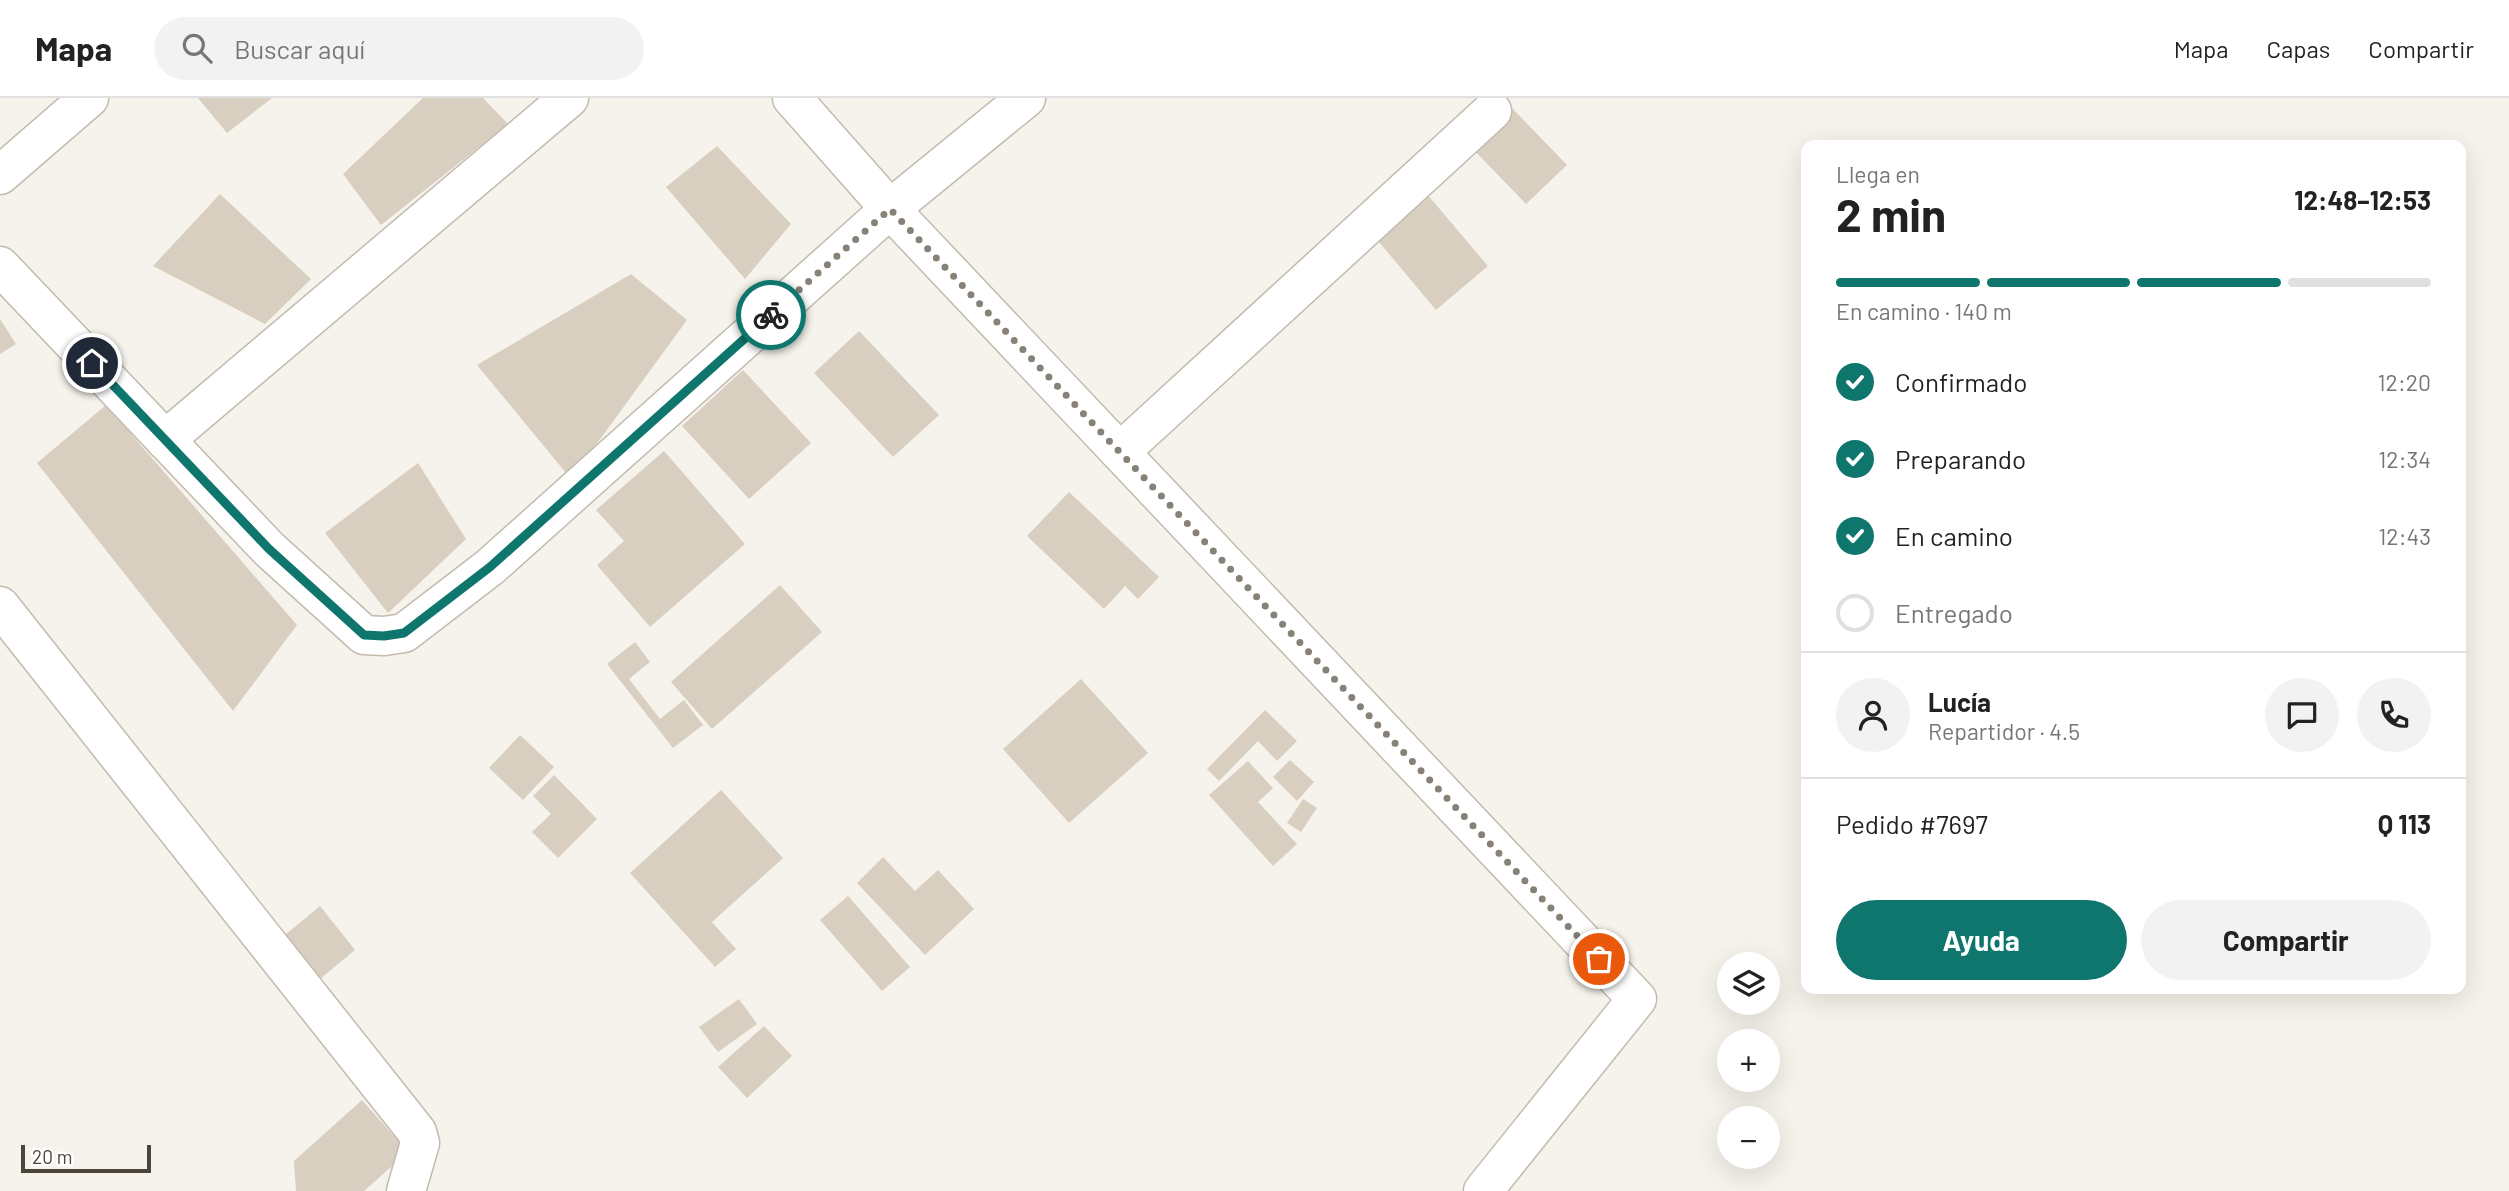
<!DOCTYPE html>
<html lang="es">
<meta charset="utf-8">
<style>
body{margin:0;font-family:Barlow,sans-serif;background:#f2f2f2;color:#222;height:100vh;display:flex;flex-direction:column;font-size:26px;white-space:nowrap}
*{box-sizing:border-box;margin:0}
p{font-size:23px;color:#767676}
.icon{flex:none;width:38px;height:38px;fill:none;stroke:currentColor;stroke-width:2;stroke-linecap:round;stroke-linejoin:round}
.map{position:relative;flex:1;overflow:hidden}
.sheet{position:absolute;left:1801px;top:42px;width:665px;height:854px;display:flex;flex-direction:column;background:#fff;border-radius:14px;box-shadow:0 7px 28px #0002}
.sheet>*{flex:none}
.tools{position:absolute;left:1717px;top:854px;display:grid;gap:14px}
.tools a{display:grid;place-items:center;width:63px;height:63px;border-radius:50%;background:#fff;box-shadow:0 7px 28px #0002;font-size:35px}
.scale{position:absolute;left:21px;bottom:18px;width:130px;box-sizing:border-box;padding-left:7px;border:4px solid #4b4439;border-top:0;font-size:19px;line-height:24px;white-space:nowrap;color:#4b4439;-webkit-text-stroke:5px #fff;paint-order:stroke}
.pin{position:absolute;display:grid;place-items:center;width:60px;height:60px;color:#fff;margin:-30px;border:4px solid #fff;border-radius:50%;box-shadow:0 2px 7px #0007}
.courier{position:absolute;display:grid;place-items:center;width:70px;height:70px;margin:-35px;border:5px solid #0f766e;border-radius:50%;background:#fff;color:#222;box-shadow:0 2px 9px #0007}
.headline em{font-style:normal;font-weight:700}
.headline div{display:flex;flex-direction:column-reverse}
.headline{display:flex;align-items:center;justify-content:space-between;height:119px;padding:0 35px}
h1{font-size:46px;font-weight:700;line-height:52px}
.bar{display:grid;grid-template-columns:repeat(4,1fr);gap:10px 7px;align-content:center;height:84px;padding:0 35px}
.bar i{height:9px;border-radius:5px;background:#e0e0e0}
.bar .selected{background:#0f766e}
.bar p{grid-column:span 4}
.line{display:flex;align-items:center;gap:18px;padding:0 35px;border-top:2px solid #e0e0e0}
.line div{flex:1}
.round{display:grid;place-items:center;flex:none;width:74px;height:74px;border-radius:37px;background:#f2f2f2}
ol{padding:0 35px;list-style:none}
li{display:flex;align-items:center;gap:21px;height:77px}
li p{margin-inline-start:auto}
li .icon{padding:7px;border-radius:50%;background:#0f766e;color:#fff;stroke-width:4}
li:last-child{color:#767676}
li i{width:38px;height:38px;border:4px solid #e0e0e0;border-radius:50%}
.button{display:flex;gap:14px;margin-top:auto;padding:14px 35px}
.button a{flex:1;height:80px;border-radius:42px;background:#0f766e;color:#fff;font-size:28px;font-weight:700;line-height:80px;text-align:center}
.button a+a{background:#f2f2f2;color:#222}
header{display:flex;align-items:center;gap:42px;box-sizing:border-box;height:98px;padding:0 35px;background:#fff;border-bottom:2px solid #e0e0e0}
header strong{font-size:33px}
nav{display:flex;gap:38px;margin-inline-start:auto;font-size:24px}
.search{width:490px;height:63px;background:#f2f2f2;display:flex;align-items:center;gap:18px;box-sizing:border-box;padding:0 24px;border-radius:38px;color:#767676;font-size:26px}
.map>svg:first-child{display:block}
</style>
<header>
<strong>Mapa</strong>
<div class="search"><svg class="icon" aria-label="search" viewBox="0 0 24 24"><circle cx="10" cy="10" r="6"/><path d="M15 15l6 6"/></svg>Buscar aquí</div>
<nav><a>Mapa</a><a>Capas</a><a>Compartir</a></nav>
</header>
<div class="map">
<svg width="2509" height="1093" viewBox="0 0 2509 1093">
<rect width="100%" height="100%" fill="#f6f3ec"/>
<g fill="#d8cfc1">
<path d="M198,0h74l-45,35z"/>
<path d="M423,0h60l25,26 -127,101 -38,-51z"/>
<path d="M1512,10l55,57 -41,39 -55,-57z"/>
<path d="M717,48l74,78 -46,55 -79,-92z"/>
<path d="M1421,89l67,79 -52,44 -67,-80z"/>
<path d="M220,96l91,85 -46,45 -112,-58z"/>
<path d="M631,176l56,46 -116,159 -94,-114z"/>
<path d="M0,221l16,25 -16,10z"/>
<path d="M859,233l80,84 -46,42 -79,-84z"/>
<path d="M743,272l68,73 -62,56 -67,-73z"/>
<path d="M106,307l191,220 -64,86 -196,-248z"/>
<path d="M664,353l81,93 -95,83 -53,-62 27,-24 -28,-31z"/>
<path d="M418,365l48,76 -78,74 -63,-80z"/>
<path d="M1069,394l90,85 -21,22 -13,-13 -21,23 -77,-73z"/>
<path d="M780,487l42,47 -110,97 -41,-47z"/>
<path d="M635,544l15,20 -21,17 31,40 24,-19 19,25 -30,23 -66,-84z"/>
<path d="M1081,581l67,74 -79,70 -66,-74z"/>
<path d="M1265,612l32,31 -20,20 -19,-20 -39,40 -12,-12z"/>
<path d="M520,637l34,32 -31,33 -34,-32z"/>
<path d="M1290,662l24,22 -17,19 -24,-24z"/>
<path d="M1248,663l25,27 -15,14 39,42 -24,22 -64,-71z"/>
<path d="M554,677l43,44 -39,39 -26,-26 19,-18 -18,-18z"/>
<path d="M721,692l62,68 -71,64 24,27 -21,18 -85,-94z"/>
<path d="M1303,701l14,9 -16,24 -14,-9z"/>
<path d="M883,759l32,34 23,-21 36,39 -49,46 -68,-72z"/>
<path d="M848,798l62,71 -28,24 -62,-71z"/>
<path d="M320,808l35,44 -46,38 -36,-43z"/>
<path d="M739,901l18,25 -39,28 -19,-25z"/>
<path d="M764,928l28,30 -45,42 -29,-31z"/>
<path d="M362,1002l46,52 -44,39h-68l-2,-30z"/>
</g>
<g fill="none" stroke-linecap="round" stroke-linejoin="round">
<defs>
<g id="minor">
<path d="M792,0l98,111 747,790 -154,192"/>
<path d="M0,168l269,283 95,86 20,1 20,-3 86,-66 400,-358 136,-111"/>
<path d="M165,342l404,-342"/>
<path d="M1120,354l372,-341"/>
<path d="M0,508l417,526 3,11 -14,48"/>
</g>
<path id="tertiary" d="M0,77l89,-77"/>
</defs>
<use href="#minor" stroke="#c2bbae" stroke-width="41"/>
<use href="#tertiary" stroke="#c2bbae" stroke-width="41"/>
<use href="#minor" stroke="#fff" stroke-width="38"/>
<use href="#tertiary" stroke="#fff" stroke-width="38"/>
</g>
<g fill="none" stroke-linecap="round" stroke-linejoin="round">
<path stroke="#878178" stroke-width="7" stroke-dasharray="0 12.6" d="M771,217l119,-106 709,750"/>
<path stroke="#0f766e" stroke-width="9" d="M92,265l177,186 95,86 20,1 20,-3 86,-66 281,-252"/>
</g>
</svg>
<div class="tools">
<a><svg class="icon" aria-label="layers" viewBox="0 0 24 24"><path d="M12 4l9 5-9 5-9-5zM3 14l9 5 9-5"/></svg></a>
<a>+</a>
<a>−</a>
</div>
<div class="scale">20 m</div>
<div class="pin" style="left:1599px;top:861px;background:#ea580c"><svg class="icon" aria-label="bag" viewBox="0 0 24 24"><path d="M5 8h14l-1 12H6zM9 8a3 3 0 0 1 6 0"/></svg></div>
<div class="pin" style="left:92px;top:265px;background:#1f2937"><svg class="icon" aria-label="home" viewBox="0 0 24 24"><path d="M3 11l9-7 9 7M6 9v11h12V9"/></svg></div>
<div class="courier" style="left:771px;top:217px"><svg class="icon" aria-label="bike" viewBox="0 0 24 24"><circle cx="6" cy="16" r="4"/><circle cx="18" cy="16" r="4"/><path d="M6 16l4-8h5l3 8M10 8l3 8H6M13 5h3"/></svg></div>
<section class="sheet">
<div class="headline"><div><h1>2 min</h1><p>Llega en</p></div><em>12:48–12:53</em></div>
<div class="bar"><i class="selected"></i><i class="selected"></i><i class="selected"></i><i></i><p>En camino · 140 m</p></div>
<ol>
<li><svg class="icon" aria-label="check" viewBox="0 0 24 24"><path d="M5 12l5 5 9-10"/></svg>Confirmado<p>12:20</p></li>
<li><svg class="icon" aria-label="check" viewBox="0 0 24 24"><path d="M5 12l5 5 9-10"/></svg>Preparando<p>12:34</p></li>
<li><svg class="icon" aria-label="check" viewBox="0 0 24 24"><path d="M5 12l5 5 9-10"/></svg>En camino<p>12:43</p></li>
<li><i></i>Entregado</li>
</ol>
<div class="line" style="height:126px"><a class="round"><svg class="icon" aria-label="person" viewBox="0 0 24 24"><circle cx="12" cy="8" r="4"/><path d="M4 21q1-7 8-7t8 7"/></svg></a><div><b>Lucía</b><p>Repartidor · 4.5</p></div><a class="round"><svg class="icon" aria-label="chat" viewBox="0 0 24 24"><path d="M4 5h16v11H9l-5 4z"/></svg></a><a class="round"><svg class="icon" aria-label="phone" viewBox="0 0 24 24"><path d="M5 4h4l2 5-3 2q2 4 5 5l2-3 5 2v4C11 20 4 13 5 4z"/></svg></a></div>
<div class="line" style="height:91px"><div>Pedido #7697</div><b>Q 113</b></div>
<div class="button"><a>Ayuda</a><a>Compartir</a></div>
</section>
</div>
